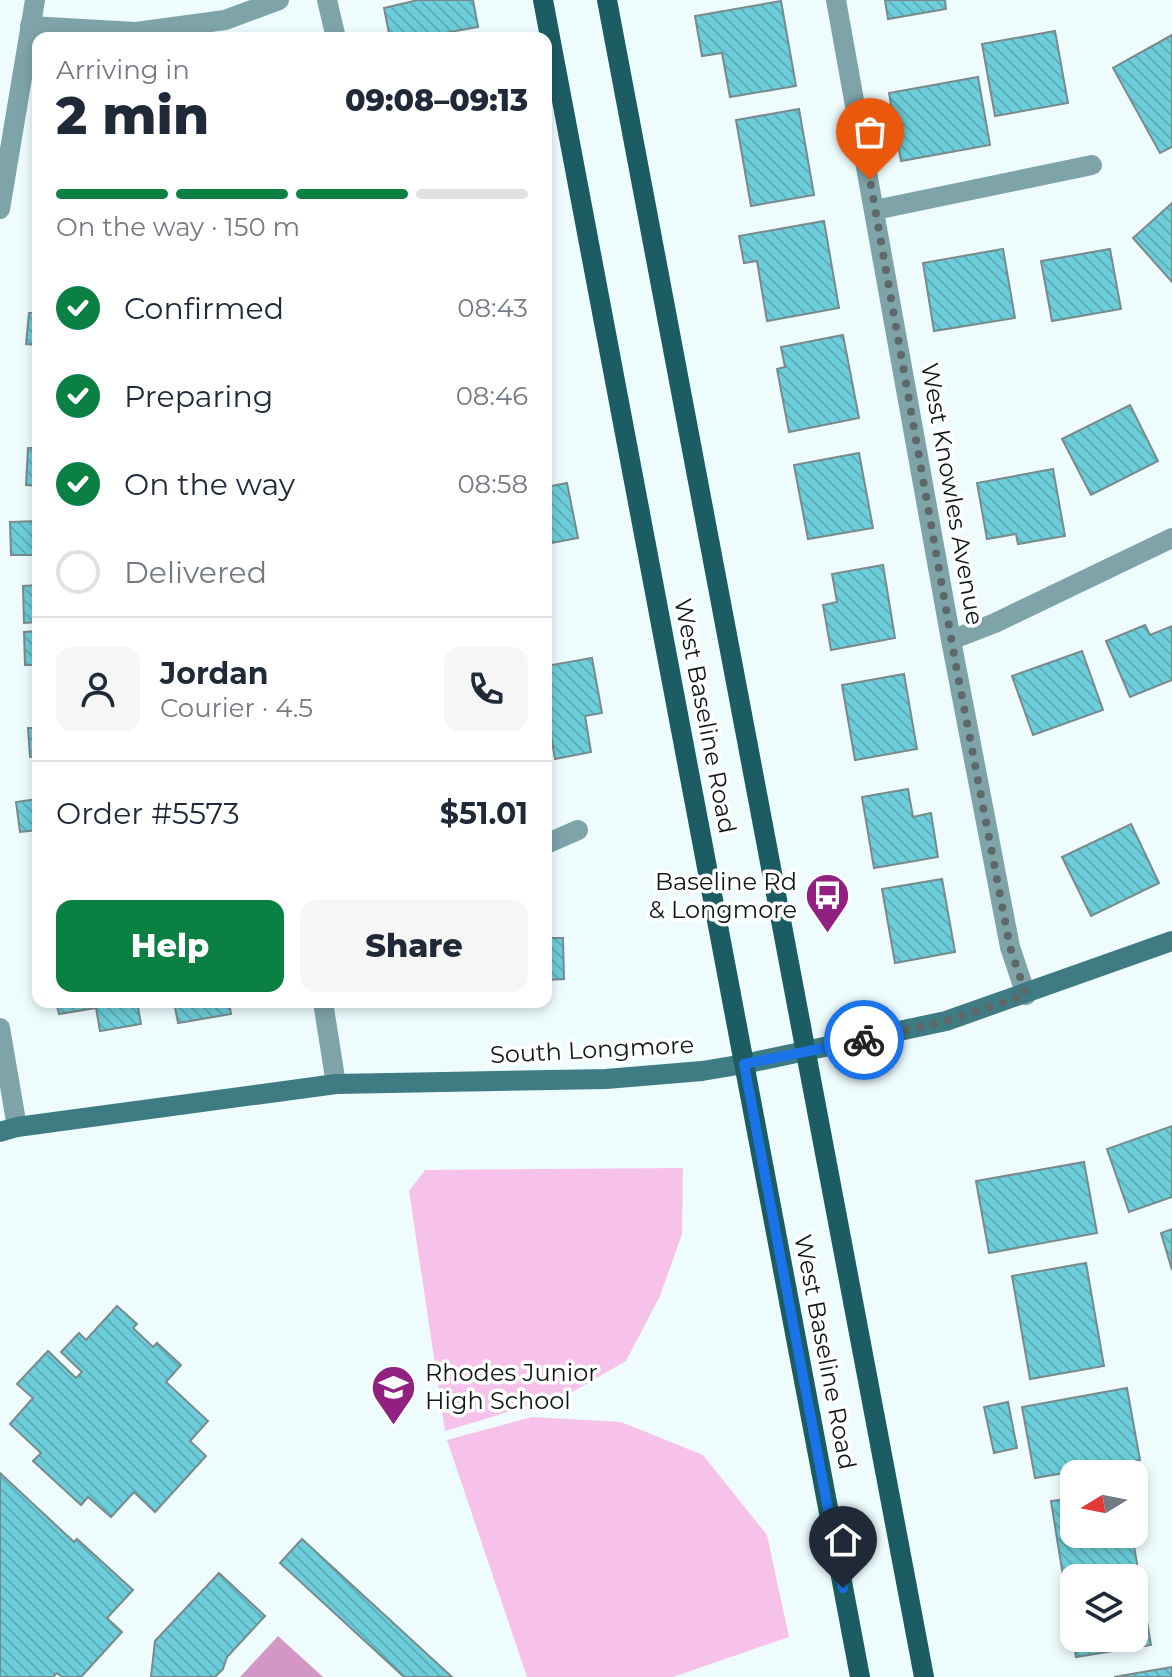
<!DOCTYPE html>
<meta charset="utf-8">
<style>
body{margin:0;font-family:Montserrat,sans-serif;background:#f6f6f7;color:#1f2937;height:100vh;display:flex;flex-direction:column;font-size:30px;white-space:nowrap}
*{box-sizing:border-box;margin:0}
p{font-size:26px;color:#747a83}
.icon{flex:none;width:44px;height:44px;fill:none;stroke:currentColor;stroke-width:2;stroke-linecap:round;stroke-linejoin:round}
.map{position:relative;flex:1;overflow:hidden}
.details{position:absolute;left:32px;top:32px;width:520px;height:976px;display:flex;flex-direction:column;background:#fff;border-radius:16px;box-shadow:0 4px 12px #0003}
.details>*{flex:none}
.needle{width:52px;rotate:260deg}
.buttons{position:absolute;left:1060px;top:1460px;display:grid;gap:16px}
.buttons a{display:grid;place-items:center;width:88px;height:88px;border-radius:16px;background:#fff;box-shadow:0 4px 12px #0003;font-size:40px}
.pin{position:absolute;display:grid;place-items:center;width:68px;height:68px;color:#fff;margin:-82px -34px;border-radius:50% 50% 50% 0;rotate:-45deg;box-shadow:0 0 8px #0007}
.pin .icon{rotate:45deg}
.courier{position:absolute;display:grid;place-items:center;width:80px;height:80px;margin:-40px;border:6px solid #1a73e8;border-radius:50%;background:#fff;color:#222;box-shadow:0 2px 10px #0007}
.headline em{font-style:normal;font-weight:800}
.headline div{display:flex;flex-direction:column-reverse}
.headline{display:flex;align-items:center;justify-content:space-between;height:136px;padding:0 24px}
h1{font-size:52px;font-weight:800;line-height:60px}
.bar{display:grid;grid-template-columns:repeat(4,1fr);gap:12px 8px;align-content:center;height:96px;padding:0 24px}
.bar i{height:10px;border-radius:6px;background:#e0e1e3}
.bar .active{background:#0b8043}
.bar p{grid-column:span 4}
.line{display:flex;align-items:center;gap:20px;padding:0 24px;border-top:2px solid #e0e1e3}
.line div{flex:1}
.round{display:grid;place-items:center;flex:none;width:84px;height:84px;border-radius:16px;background:#f6f6f7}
ol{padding:0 24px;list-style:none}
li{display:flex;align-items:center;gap:24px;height:88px}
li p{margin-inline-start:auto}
li .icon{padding:8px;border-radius:50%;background:#0b8043;color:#fff;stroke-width:4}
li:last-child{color:#747a83}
li i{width:44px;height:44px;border:4px solid #e0e1e3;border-radius:50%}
.primary-button{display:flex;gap:16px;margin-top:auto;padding:16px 24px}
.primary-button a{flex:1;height:92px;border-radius:16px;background:#0b8043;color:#fff;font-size:32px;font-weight:800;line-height:92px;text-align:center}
.primary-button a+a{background:#f6f6f7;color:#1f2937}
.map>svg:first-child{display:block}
</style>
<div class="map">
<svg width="1172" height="1677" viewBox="0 0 1172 1677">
<defs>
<pattern id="building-back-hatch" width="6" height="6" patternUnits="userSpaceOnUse" patternTransform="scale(2)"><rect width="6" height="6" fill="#6cceda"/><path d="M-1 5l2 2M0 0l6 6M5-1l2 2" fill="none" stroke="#5db0ba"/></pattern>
</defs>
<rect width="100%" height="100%" fill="#eefcfe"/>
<g fill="#f7c2ea">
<path d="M683,1168l-1,66 -22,62 -34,65 -57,33 -124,37 -36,-240 16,-21z"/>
<path d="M532,1417l89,5 82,33 64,80 22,102 -116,40h-146l-80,-237z"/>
</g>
<path fill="#d397c5" d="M278,1636l45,41h-83z"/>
<g fill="url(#building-back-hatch)" stroke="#798a8c" stroke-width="2" fill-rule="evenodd">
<path d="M418,0h55l5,27 -61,11h-27l-6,-30z"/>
<path d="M885,0h60l1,9 -58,10z"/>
<path d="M781,1l15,85 -66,11 -8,-44 -20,3 -7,-40z"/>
<path d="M1055,31l13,72 -73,13 -13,-72z"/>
<path d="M1172,35v112l-12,6 -47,-85z"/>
<path d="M978,77l12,68 -89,16 -12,-68z"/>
<path d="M799,109l15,86 -63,11 -15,-86z"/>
<path d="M1172,203v79l-39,-44z"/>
<path d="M824,221l15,87 -72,13 -10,-60 -13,2 -5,-27z"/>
<path d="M1003,249l12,69 -81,13 -11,-68z"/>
<path d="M1110,249l11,60 -69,12 -11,-60z"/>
<path d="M29,313h9v32l-12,-1z"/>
<path d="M843,335l16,83 -70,14 -12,-63 8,-2 -4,-20z"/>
<path d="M1130,405l28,56 -67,34 -29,-56z"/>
<path d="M28,448h10v38l-12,-1z"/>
<path d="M859,453l14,75 -65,11 -14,-74z"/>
<path d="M1053,469l12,67 -47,8 -2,-10 -29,5 -10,-56z"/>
<path d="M567,483l11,55 -32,6v-57z"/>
<path d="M38,521v34h-27l-1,-33z"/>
<path d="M883,565l12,73 -64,12 -8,-45 14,-3 -5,-28z"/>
<path d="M38,585v37l-14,1 -1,-37z"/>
<path d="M1145,625l5,10 22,-9v54l-42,17 -24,-56z"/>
<path d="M38,631v34h-13l-1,-33z"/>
<path d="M1082,651l21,59 -70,25 -21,-59z"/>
<path d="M592,658l10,55 -17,3 6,36 -36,7 -9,-53v-40z"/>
<path d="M904,674l13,75 -62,11 -13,-75z"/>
<path d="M28,728h10v28l-8,1z"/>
<path d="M908,789l5,28 18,-4 7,44 -64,11 -12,-71z"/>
<path d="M38,799v31l-18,2 -4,-30z"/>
<path d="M1131,824l28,59 -68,33 -29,-59z"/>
<path d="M942,879l13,73 -60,11 -13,-74z"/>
<path d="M546,904l2,34h15l1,41 -18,1z"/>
<path d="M56,1002h81l4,22 -41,7 -4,-23 -37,6z"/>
<path d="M174,1002h55l2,12 -53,9z"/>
<path d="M1172,1126v71l-43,15 -22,-63z"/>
<path d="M1084,1162l13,71 -108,20 -13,-72z"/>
<path d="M1172,1229v41l-11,-37z"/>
<path d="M1086,1263l18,103 -74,13 -18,-103z"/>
<path d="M117,1306l20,18 -4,4 20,19 4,-4 24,22 -15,17 42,39 -18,20 16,15 -51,56 -21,-20 -23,25 -23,-20 -7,8 -48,-44 8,-8 -31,-29 23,-26 -16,-14 31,-33 28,27 6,-6 -21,-20 18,-19 7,7z"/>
<path d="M1127,1388l13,72 -105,18 -13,-71z"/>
<path d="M1008,1402l9,46 -23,5 -10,-46z"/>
<path d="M0,1473l74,69 3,-3 56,51 -26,28 15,14 -41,45h-19l-5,-4 -4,4h-53z"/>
<path d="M1074,1498v36h58l19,111 -75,12 -25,-156zM1074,1578h60v60h-60z"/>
<path d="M302,1539l150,138h-48l-124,-114z"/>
<path d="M219,1573l46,43 -38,41 -4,12 -8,8h-64l4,-36z"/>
<path d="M1172,1667v10h-58z"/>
</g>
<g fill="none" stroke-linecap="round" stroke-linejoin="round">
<g stroke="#7ea4a9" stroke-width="20">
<path d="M327,0l9,38"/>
<path d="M836,0l115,640 59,307 16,48"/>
<path d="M30,26l106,6 89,-12 54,-20"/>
<path d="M0,209l35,-209"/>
<path d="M875,210l217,-45"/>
<path d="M951,640l44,-17 177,-85"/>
<path d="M546,844l32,-14"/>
<path d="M323,1002l13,82"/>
<path d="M0,1028l17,99"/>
</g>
<path stroke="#3e7b82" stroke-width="20" d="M0,1132l17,-5 319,-43 270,-5 96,-8 42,-7 202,-43 226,-80"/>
<g stroke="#1c5c63" stroke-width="20">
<path d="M543,0l317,1677"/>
<path d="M607,0l317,1677"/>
</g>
</g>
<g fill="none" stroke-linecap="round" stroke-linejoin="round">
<path stroke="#5e6868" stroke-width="8" stroke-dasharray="0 14.4" d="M864,1040l82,-19 80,-26 -16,-48 -53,-276 -87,-491"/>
<path stroke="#1a73e8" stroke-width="10" d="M843,1588l-99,-524 120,-24"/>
</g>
<defs>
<symbol id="bus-pin" viewBox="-11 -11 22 30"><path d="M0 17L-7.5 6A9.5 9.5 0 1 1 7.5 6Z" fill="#912080" stroke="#fff"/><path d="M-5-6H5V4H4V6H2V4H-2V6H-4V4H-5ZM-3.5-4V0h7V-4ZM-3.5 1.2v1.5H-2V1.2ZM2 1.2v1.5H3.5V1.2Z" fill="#fff"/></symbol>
<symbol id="school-pin" viewBox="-11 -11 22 30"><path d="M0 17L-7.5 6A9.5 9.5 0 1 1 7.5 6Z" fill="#912080" stroke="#fff"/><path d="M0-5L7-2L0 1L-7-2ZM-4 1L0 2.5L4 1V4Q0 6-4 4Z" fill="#fff"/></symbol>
</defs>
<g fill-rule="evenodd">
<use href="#bus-pin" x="802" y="870" width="51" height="69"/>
<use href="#school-pin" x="368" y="1362" width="51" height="69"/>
</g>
<g text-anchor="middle" stroke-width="7" stroke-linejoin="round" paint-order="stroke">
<g font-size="24" fill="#111818" stroke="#fff">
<text transform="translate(952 494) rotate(80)" y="8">West Knowles Avenue</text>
<text transform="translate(705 716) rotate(79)" y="8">West Baseline Road</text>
<text transform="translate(592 1050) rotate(-3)" y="8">South Longmore</text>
<text transform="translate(825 1352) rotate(79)" y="8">West Baseline Road</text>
</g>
<g font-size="24" fill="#111818" stroke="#fff" text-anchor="end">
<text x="797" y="890">Baseline Rd<tspan x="797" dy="28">&amp; Longmore</tspan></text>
<text x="425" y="1381" text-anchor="start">Rhodes Junior<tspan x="425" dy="28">High School</tspan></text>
</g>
</g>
</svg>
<div class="buttons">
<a><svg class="needle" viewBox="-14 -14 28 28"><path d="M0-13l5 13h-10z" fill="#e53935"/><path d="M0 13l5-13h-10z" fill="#747a83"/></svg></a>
<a><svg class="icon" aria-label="layers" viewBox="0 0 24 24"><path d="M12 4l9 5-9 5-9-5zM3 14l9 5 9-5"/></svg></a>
</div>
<div class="pin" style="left:870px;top:180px;background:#ea580c"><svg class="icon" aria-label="bag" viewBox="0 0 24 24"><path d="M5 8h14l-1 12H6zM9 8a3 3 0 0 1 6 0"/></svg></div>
<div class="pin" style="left:843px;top:1588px;background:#1f2937"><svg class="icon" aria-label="home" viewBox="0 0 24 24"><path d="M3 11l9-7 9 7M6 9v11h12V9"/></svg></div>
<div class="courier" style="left:864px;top:1040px"><svg class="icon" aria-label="bike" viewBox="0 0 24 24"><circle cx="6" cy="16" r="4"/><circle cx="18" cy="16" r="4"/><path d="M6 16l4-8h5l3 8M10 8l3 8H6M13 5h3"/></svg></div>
<section class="details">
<div class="headline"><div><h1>2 min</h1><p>Arriving in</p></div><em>09:08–09:13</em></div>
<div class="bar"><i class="active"></i><i class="active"></i><i class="active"></i><i></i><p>On the way · 150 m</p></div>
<ol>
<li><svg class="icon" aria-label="check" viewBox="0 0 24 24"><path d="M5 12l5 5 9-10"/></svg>Confirmed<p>08:43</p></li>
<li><svg class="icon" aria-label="check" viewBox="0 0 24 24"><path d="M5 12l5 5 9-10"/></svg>Preparing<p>08:46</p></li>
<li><svg class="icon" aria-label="check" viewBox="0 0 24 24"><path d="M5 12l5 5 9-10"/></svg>On the way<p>08:58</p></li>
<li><i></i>Delivered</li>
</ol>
<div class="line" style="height:144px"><a class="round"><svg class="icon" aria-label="person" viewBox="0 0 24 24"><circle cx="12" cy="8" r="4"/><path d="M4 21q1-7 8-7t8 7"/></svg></a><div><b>Jordan</b><p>Courier · 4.5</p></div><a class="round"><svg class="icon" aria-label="phone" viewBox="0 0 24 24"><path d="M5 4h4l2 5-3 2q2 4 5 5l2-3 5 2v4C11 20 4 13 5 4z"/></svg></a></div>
<div class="line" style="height:104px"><div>Order #5573</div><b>$51.01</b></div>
<div class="primary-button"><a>Help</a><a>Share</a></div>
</section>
</div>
